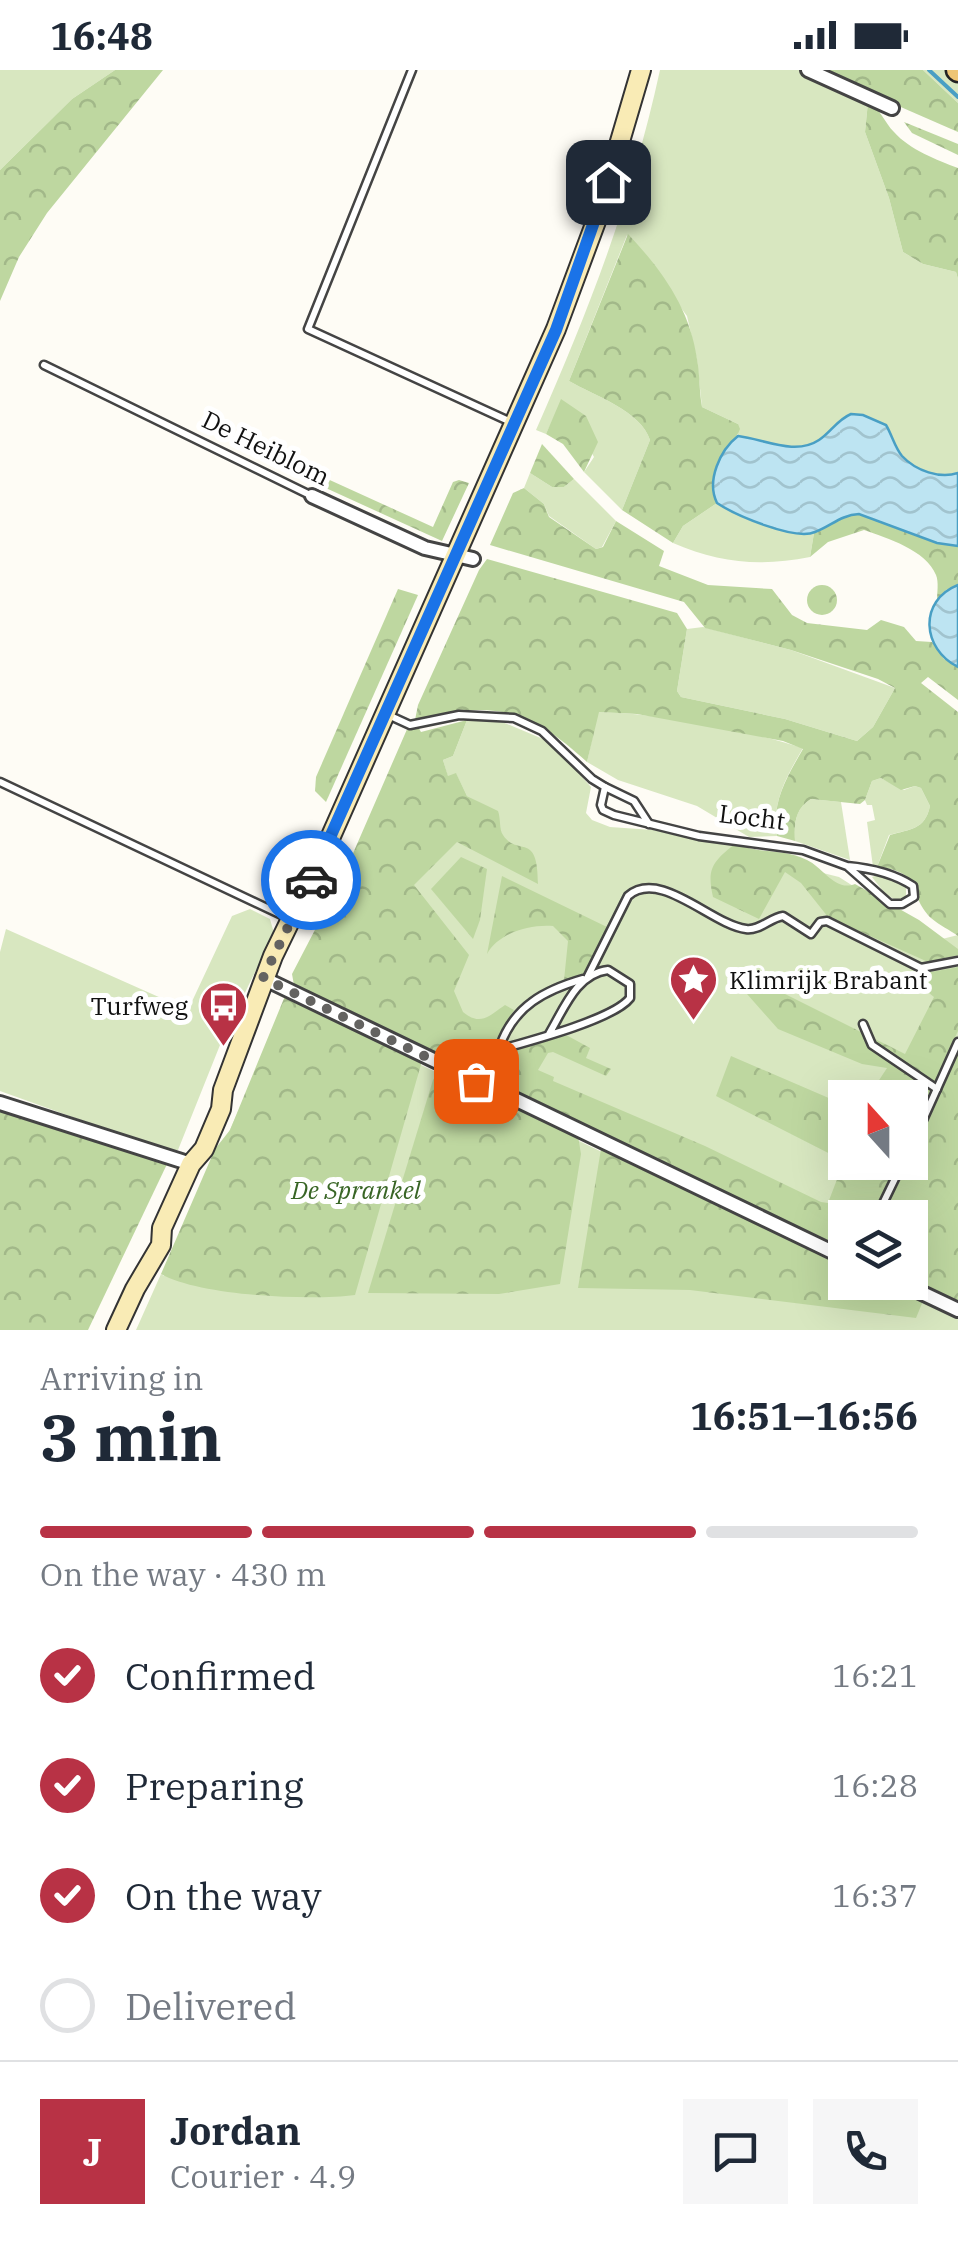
<!DOCTYPE html>
<meta charset="utf-8">
<style>
body{margin:0;font-family:"IBM Plex Serif",serif;background:#f6f6f7;color:#1f2937;height:100vh;display:flex;flex-direction:column;font-size:38px;white-space:nowrap}
*{box-sizing:border-box;margin:0}
p{font-size:32px;color:#747a83}
.icon{flex:none;width:55px;height:55px;fill:none;stroke:currentColor;stroke-width:2;stroke-linecap:round;stroke-linejoin:round}
.map{position:relative;height:1260px;overflow:hidden}
.sheet{display:flex;flex-direction:column;background:#fff;flex:1}
.sheet>*{flex:none}
.needle{width:65px;rotate:339deg}
.tools{position:absolute;left:828px;top:1010px;display:grid;gap:20px}
.tools a{display:grid;place-items:center;width:100px;height:100px;border-radius:0px;background:#fff;box-shadow:0 10px 40px #0002;font-size:50px}
.pin{position:absolute;display:grid;place-items:center;width:85px;height:85px;color:#fff;margin:-42px;border-radius:20px;box-shadow:0 5px 15px #0006}
.courier{position:absolute;display:grid;place-items:center;width:100px;height:100px;margin:-50px;border:8px solid #1a73e8;border-radius:50%;background:#fff;color:#222;box-shadow:0 2px 12px #0007}
.summary em{font-style:normal;font-weight:700}
.summary div{display:flex;flex-direction:column-reverse}
.summary{display:flex;align-items:center;justify-content:space-between;height:170px;padding:0 40px}
h1{font-size:65px;font-weight:700;line-height:75px}
.bar{display:grid;grid-template-columns:repeat(4,1fr);gap:15px 10px;align-content:center;height:120px;padding:0 40px}
.bar i{height:12px;border-radius:8px;background:#e0e1e3}
.bar .active{background:#b83245}
.bar p{grid-column:span 4}
.line{display:flex;align-items:center;gap:25px;padding:0 40px;border-top:2px solid #e0e1e3}
.line div{flex:1}
.round{display:grid;place-items:center;flex:none;width:105px;height:105px;border-radius:0px;background:#f6f6f7}
ol{padding:0 40px;list-style:none}
li{display:flex;align-items:center;gap:30px;height:110px}
li p{margin-inline-start:auto}
li .icon{padding:10px;border-radius:50%;background:#b83245;color:#fff;stroke-width:4}
li:last-child{color:#747a83}
li i{width:55px;height:55px;border:5px solid #e0e1e3;border-radius:50%}
.status{display:flex;justify-content:space-between;align-items:center;height:70px;padding:0 50px;background:#fff;direction:ltr}
.status svg{height:28px;fill:currentColor}
.map>svg:first-child{display:block}
</style>
<div class="status"><b>16:48</b><svg viewBox="0 0 49 12"><path d="M0 12V9h3v3zM5 12V6h3v6zM10 12V3h3v9zM15 12V0h3v12zM26 1h20v11H26zM47 4h2v5h-2z"/></svg></div>
<div class="map">
<svg width="958" height="1260" viewBox="0 0 958 1260">
<defs>
<pattern id="forest-crowns" width="20" height="18" patternUnits="userSpaceOnUse" patternTransform="scale(2.5)"><rect width="20" height="18" fill="#bed7a0"/><path d="M2 6a3 3 0 1 1 6 0M12 15a3 3 0 1 1 6 0" fill="none" stroke="#a2b889"/></pattern>
<pattern id="water-waves" width="16" height="10" patternUnits="userSpaceOnUse" patternTransform="scale(2.5)"><rect width="16" height="10" fill="#bde4f2"/><path d="M0 5q4-4 8 0t8 0" fill="none" stroke="#a1c3ce"/></pattern>
</defs>
<rect width="100%" height="100%" fill="#fefcf5"/>
<g fill="#d8e7c0" fill-rule="evenodd">
<path d="M0,0h115l-43,29 -72,71z"/>
<path d="M660,0h140l68,32 -3,30 24,66 14,54 20,12 33,8 2,7v194c-18,6 -42,-2 -56,-17 -7,-8 -10,-21 -16,-31 -54,-30 -43,18 -84,23 -19,2 -44,-10 -64,-12v-12l-36,-17 -5,-47 -10,-44 -60,-81 -58,146c26,15 72,30 81,59l-28,70 -38,-38 10,-15 -32,-57 -16,34 -10,-4c53,-120 96,-231 124,-360z"/>
<path d="M923,0h29l6,5v28z"/>
<path d="M530,403l22,14h12l10,-8 42,42 -14,26 -6,2 -47,-33 -5,-12 -20,-16z"/>
<path d="M717,433l89,32 8,-2 -4,24c-50,10 -91,6 -137,-14l10,-17z"/>
<path d="M703,557l88,23 104,38 -22,39 -16,14 -72,-22 -104,-22 -4,-6 10,-62z"/>
<path d="M598,642c59,1 150,18 205,36 -16,28 -32,54 -26,88l-28,1 -52,-31 -79,-26 -31,-18z"/>
<path d="M493,648l50,21 14,10 34,38 -5,26 6,7 18,7 43,3 60,13h23l-13,12 40,3 76,19 99,63 20,-5v395h-822l25,-56 3,2 124,-275 557,268v13h65v-64h-65l-209,-72 -188,-94 -125,-114 175,-126 -31,-16 -11,-22 -8,3 -5,-17 10,-4 14,-36zM845,1028h65v64h-65z"/>
<path d="M881,708l23,12 11,-4 6,2 9,18c-5,24 -20,23 -41,29l-12,32h-4l-6,-45 8,-2 -3,-15h-5l-2,-5 7,-19z"/>
<path d="M811,729l30,3 9,58 -55,-19c-1,-18 0,-32 16,-42z"/>
<path d="M877,805l17,3 12,7v13l-8,3 -12,-6 -14,-18z"/>
<path d="M250,839l20,10 4,14 -52,107 -44,110 -8,2 -170,-61v-139l6,-23 182,81 44,-94z"/>
</g>
<g fill="url(#forest-crowns)">
<path d="M115,0h48l-116,143 -28,44 -19,44v-131l72,-71z"/>
<path d="M816,0h107l35,33v29z"/>
<path d="M868,32c13,7 16,20 26,30 16,18 43,28 64,36v111l-2,-7 -33,-8 -20,-12 -14,-54 -24,-66z"/>
<path d="M904,52l54,22v11l-46,-22z"/>
<path d="M628,164c34,36 62,75 69,125 3,16 2,32 5,48l36,17 2,5c-9,23 -38,41 -23,74l-34,23 -10,17 -51,-33 28,-70c-9,-29 -55,-44 -81,-59z"/>
<path d="M561,329l25,17 12,26 -14,30 -21,-28 -17,-10z"/>
<path d="M542,374l32,35 -10,8h-12l-22,-14z"/>
<path d="M266,381l167,76 20,-45 6,-2 10,3 -27,58 -182,-83z"/>
<path d="M524,418l20,16 5,13 47,32 7,-2 13,-26 48,30 -5,15 49,19 64,4 20,26 15,8 60,7 14,-10 23,7 12,14 16,1 12,17 14,8v33l-30,-23 -7,6 37,29v224c-8,-6 -19,-11 -27,-18 -25,-25 -6,-46 -54,-51l13,-32c20,-6 35,-5 40,-29l-9,-18 -6,-2 -14,4 -20,-12 -9,3 -7,19 -5,4 -49,-5c-16,10 -17,24 -16,42l-18,-5c-6,-34 10,-59 26,-87l-20,-8 -146,-27 -38,-2 -12,50c-59,-54 -94,-62 -172,-42l3,-15 61,-135 8,-11 190,54 10,16 -10,62 4,6 104,22 72,22 16,-14 22,-39 -17,-9 -87,-29 -86,-22 -21,-26 -194,-57 23,-52z"/>
<path d="M859,444l78,29 21,3v39l-12,5 -9,11c0,-8 2,-19 -1,-26 -10,-25 -49,-37 -72,-45l-36,12 -18,15 4,-24 33,-18z"/>
<circle cx="822" cy="530" r="15"/>
<path d="M398,519l20,6 -92,207 -11,-11 1,-14z"/>
<path d="M467,650l-14,36 -10,4 5,16 8,-3 11,23 31,15c3,8 1,19 5,24 15,23 35,-5 35,49l-81,-42 -43,43 55,70 -15,36 9,21c18,15 27,3 42,-7l9,5 -21,36 -43,13 -156,-74 -2,-11 52,-100 64,-147 9,-2 4,7z"/>
<path d="M736,773c20,12 46,4 71,17 17,8 28,32 48,24l64,36 39,29v6l-30,7 -100,-45 -27,-34 -16,-11 -26,47 -46,-22c-7,-30 1,-36 23,-54z"/>
<path d="M461,787l26,12 -7,51 -7,19 -42,-50z"/>
<path d="M502,806l105,51 -23,49 -20,4 4,-39 -15,-15c-23,-2 -55,7 -66,28z"/>
<path d="M958,897v64l-48,104v-37l-42,-1 19,-29 -25,-4 -84,-35 -31,-35 4,-17 154,77 29,-57 -15,-12 7,-12z"/>
<path d="M285,926l137,65 -67,234c-45,6 -155,1 -194,-21l54,-125 15,-19z"/>
<path d="M555,965l13,1 22,12 -4,10 25,11 -5,7 -53,-24 -5,1 -10,17 16,7 -1,4 152,65 116,56 7,1 16,-42 -128,-65 15,-40 114,49v57l52,1 -26,54 -26,1v31l-383,-184z"/>
<path d="M958,984v248l-48,-23v-61l-29,-1 29,-55z"/>
<path d="M440,1000l138,66 3,18 -21,130 -61,10 -131,-1 65,-213z"/>
<path d="M0,1039l168,53 -80,168h-88z"/>
<path d="M601,1079l244,115v18l39,1 39,18 -7,17 -226,-28 -112,-2z"/>
</g>
<g fill="url(#water-waves)" stroke="#499fc4" stroke-width="2.5">
<path d="M851,344l12,1 23,10c6,10 9,23 16,31 14,15 38,23 56,17v73l-21,-3 -78,-29c-18,1 -28,12 -44,18 -20,9 -80,-17 -98,-29 -11,-22 3,-53 21,-67 26,3 57,20 81,4 12,-8 18,-20 32,-26z"/>
<path d="M958,515v82c-36,-18 -40,-66 0,-82z"/>
</g>
<g fill="none" stroke-linecap="round" stroke-linejoin="round">
<path stroke="#499fc4" stroke-width="4" d="M929,0l29,27"/>
<defs>
<g id="lane">
<path d="M412,0l-104,259 205,94"/>
<path d="M44,295l268,131"/>
<path d="M386,644l24,11 49,-10 55,3 28,13 50,48 13,8 -4,18 2,5 11,5 85,21 104,14 44,16 43,38h12l12,-7 -1,-11c-20,-13 -43,-18 -66,-20"/>
<path d="M0,712l286,135"/>
<path d="M605,717l29,14 15,23"/>
<path d="M588,906l40,-80c32,-28 84,29 118,33 13,2 24,-11 37,-13l28,18 9,-12 7,-1 94,47 37,-7"/>
<path d="M863,954l9,21 65,44"/>
<path d="M500,976c14,-40 45,-56 83,-67"/>
<path d="M446,995c38,-13 163,-40 184,-67v-14l-22,-14c-32,4 -44,39 -59,64"/>
<path d="M910,1079l48,-107"/>
<path d="M876,1148l27,-56"/>
</g>
<g id="street">
<path d="M808,0l84,38"/>
<path d="M312,426l113,52 48,11"/>
<path d="M263,908l582,280"/>
<path d="M0,1033l191,61"/>
<path d="M899,1212l59,28"/>
</g>
<path id="secondary" d="M116,1260l19,-41 26,-44 1,-17 29,-64 13,-15 17,-40 2,-19 50,-134 54,-111 229,-516 42,-113 43,-146"/>
<path id="primary" d="M957,0l1,1"/>
</defs>
<use href="#lane" stroke="#444" stroke-width="11"/>
<use href="#street" stroke="#444" stroke-width="18"/>
<use href="#secondary" stroke="#333" stroke-width="22"/>
<use href="#primary" stroke="#222" stroke-width="25"/>
<use href="#lane" stroke="#fff" stroke-width="6"/>
<use href="#street" stroke="#fff" stroke-width="12"/>
<use href="#secondary" stroke="#f9ebb5" stroke-width="18"/>
<use href="#primary" stroke="#eec575" stroke-width="20"/>
</g>
<g fill="none" stroke-linecap="round" stroke-linejoin="round">
<path stroke="#646361" stroke-width="10" stroke-dasharray="0 18" d="M311,810l-48,98 213,103"/>
<path stroke="#1a73e8" stroke-width="12" d="M311,810l245,-550 52,-148"/>
</g>
<defs>
<symbol id="sight-pin" viewBox="-11 -11 22 30"><path d="M0 17L-7.5 6A9.5 9.5 0 1 1 7.5 6Z" fill="#b83245" stroke="#fff"/><path d="M0-6L1.8-2.2L6-1.7L2.9 1.2L3.7 5.4L0 3.3L-3.7 5.4L-2.9 1.2L-6-1.7L-1.8-2.2Z" fill="#fff"/></symbol>
<symbol id="bus-pin" viewBox="-11 -11 22 30"><path d="M0 17L-7.5 6A9.5 9.5 0 1 1 7.5 6Z" fill="#b83245" stroke="#fff"/><path d="M-5-6H5V4H4V6H2V4H-2V6H-4V4H-5ZM-3.5-4V0h7V-4ZM-3.5 1.2v1.5H-2V1.2ZM2 1.2v1.5H3.5V1.2Z" fill="#fff"/></symbol>
</defs>
<g fill-rule="evenodd">
<use href="#sight-pin" x="666" y="882" width="55" height="75"/>
<use href="#bus-pin" x="196" y="908" width="55" height="75"/>
</g>
<g text-anchor="middle" stroke-width="10" stroke-linejoin="round" paint-order="stroke">
<g font-size="25" fill="#111" stroke="#fff">
<text transform="translate(266 378) rotate(26)" y="9">De Heiblom</text>
<text transform="translate(752 747) rotate(7)" y="9">Locht</text>
</g>
<g font-size="25" fill="#111" stroke="#fff" text-anchor="start">
<text x="729" y="919">Klimrijk Brabant</text>
<text x="188" y="945" text-anchor="end">Turfweg</text>
</g>
<g font-size="25" font-style="italic" fill="#386525" stroke="#fff">
<text x="356" y="1129">De Sprankel</text>
</g>
</g>
</svg>
<div class="tools">
<a><svg class="needle" viewBox="-14 -14 28 28"><path d="M0-13l5 13h-10z" fill="#e53935"/><path d="M0 13l5-13h-10z" fill="#747a83"/></svg></a>
<a><svg class="icon" aria-label="layers" viewBox="0 0 24 24"><path d="M12 4l9 5-9 5-9-5zM3 14l9 5 9-5"/></svg></a>
</div>
<div class="pin" style="left:476px;top:1011px;background:#ea580c"><svg class="icon" aria-label="bag" viewBox="0 0 24 24"><path d="M5 8h14l-1 12H6zM9 8a3 3 0 0 1 6 0"/></svg></div>
<div class="pin" style="left:608px;top:112px;background:#1f2937"><svg class="icon" aria-label="home" viewBox="0 0 24 24"><path d="M3 11l9-7 9 7M6 9v11h12V9"/></svg></div>
<div class="courier" style="left:311px;top:810px"><svg class="icon" aria-label="car" viewBox="0 0 24 24"><path d="M5 17H2v-5l4-1 3-4h7l3 4 3 1v5h-3M9 17h6M6 11h13"/><circle cx="7" cy="17" r="2"/><circle cx="17" cy="17" r="2"/></svg></div>
</div>
<section class="sheet">
<div class="summary"><div><h1>3 min</h1><p>Arriving in</p></div><em>16:51–16:56</em></div>
<div class="bar"><i class="active"></i><i class="active"></i><i class="active"></i><i></i><p>On the way · 430 m</p></div>
<ol>
<li><svg class="icon" aria-label="check" viewBox="0 0 24 24"><path d="M5 12l5 5 9-10"/></svg>Confirmed<p>16:21</p></li>
<li><svg class="icon" aria-label="check" viewBox="0 0 24 24"><path d="M5 12l5 5 9-10"/></svg>Preparing<p>16:28</p></li>
<li><svg class="icon" aria-label="check" viewBox="0 0 24 24"><path d="M5 12l5 5 9-10"/></svg>On the way<p>16:37</p></li>
<li><i></i>Delivered</li>
</ol>
<div class="line" style="height:180px"><b class="round" style="background:#b83245;color:#fff">J</b><div><b>Jordan</b><p>Courier · 4.9</p></div><a class="round"><svg class="icon" aria-label="chat" viewBox="0 0 24 24"><path d="M4 5h16v11H9l-5 4z"/></svg></a><a class="round"><svg class="icon" aria-label="phone" viewBox="0 0 24 24"><path d="M5 4h4l2 5-3 2q2 4 5 5l2-3 5 2v4C11 20 4 13 5 4z"/></svg></a></div>
</section>
